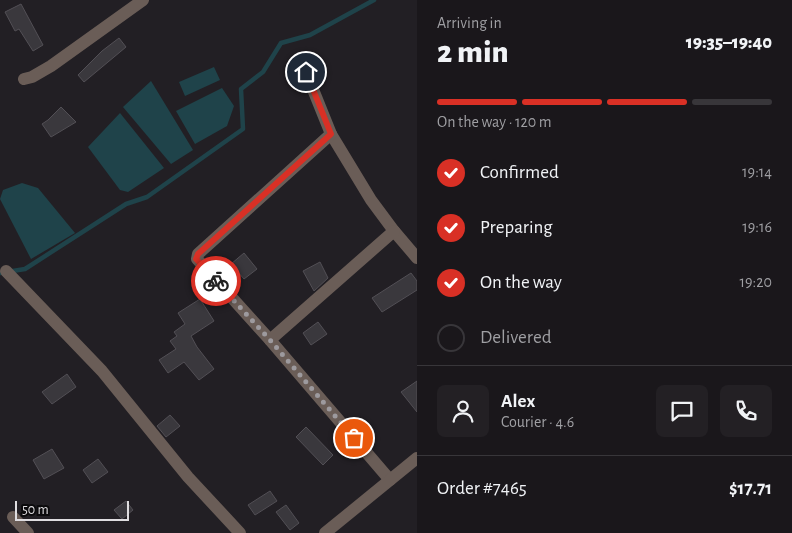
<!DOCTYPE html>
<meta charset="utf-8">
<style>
body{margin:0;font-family:"Alegreya Sans",sans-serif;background:#232024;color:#f1f3f6;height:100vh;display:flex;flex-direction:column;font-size:19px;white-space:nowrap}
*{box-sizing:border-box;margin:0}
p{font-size:16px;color:#9f9fa3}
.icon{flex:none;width:28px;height:28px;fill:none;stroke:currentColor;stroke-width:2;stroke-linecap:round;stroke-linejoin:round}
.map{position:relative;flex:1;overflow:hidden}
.details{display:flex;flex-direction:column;background:#1a171b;width:375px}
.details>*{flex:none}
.scale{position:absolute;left:15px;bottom:12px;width:114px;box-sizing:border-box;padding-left:5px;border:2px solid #dfdde0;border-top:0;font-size:14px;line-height:18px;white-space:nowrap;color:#dfdde0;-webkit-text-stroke:4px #0b0a0c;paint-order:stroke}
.pin{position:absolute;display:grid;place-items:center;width:42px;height:42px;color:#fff;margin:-21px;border:2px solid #fff;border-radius:50%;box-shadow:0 1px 5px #0007}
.courier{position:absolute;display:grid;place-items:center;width:50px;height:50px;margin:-25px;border:4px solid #d93025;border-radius:50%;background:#fff;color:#222;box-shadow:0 1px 6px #0007}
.overview em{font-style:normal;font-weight:800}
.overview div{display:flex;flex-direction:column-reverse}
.overview{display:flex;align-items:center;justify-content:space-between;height:85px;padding:0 20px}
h1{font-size:32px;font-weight:800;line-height:38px}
.bar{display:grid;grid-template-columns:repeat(4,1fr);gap:8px 5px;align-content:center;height:60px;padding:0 20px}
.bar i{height:6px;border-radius:4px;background:#38363a}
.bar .on{background:#d93025}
.bar p{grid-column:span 4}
.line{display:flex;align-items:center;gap:12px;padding:0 20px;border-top:1px solid #38363a}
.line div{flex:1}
.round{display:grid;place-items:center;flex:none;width:52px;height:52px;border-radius:8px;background:#232024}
ol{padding:0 20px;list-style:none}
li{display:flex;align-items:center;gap:15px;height:55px}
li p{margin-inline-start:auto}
li .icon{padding:5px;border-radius:50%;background:#d93025;color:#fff;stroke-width:4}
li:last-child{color:#9f9fa3}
li i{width:28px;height:28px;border:2px solid #38363a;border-radius:50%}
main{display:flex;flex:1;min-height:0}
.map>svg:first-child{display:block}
</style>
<main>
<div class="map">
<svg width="417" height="533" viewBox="0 0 417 533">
<rect width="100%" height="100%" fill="#221f24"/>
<g fill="#1f434a">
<path d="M214,67l6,13 -35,16 -6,-14z"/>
<path d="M151,81l42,69 -22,14 -48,-57z"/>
<path d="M222,88l12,18 -7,20 -32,18 -19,-33z"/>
<path d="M120,113l44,55 -36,24 -8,-2 -32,-43z"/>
<path d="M22,183l16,5 37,45 -44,26 -31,-60 3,-9z"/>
</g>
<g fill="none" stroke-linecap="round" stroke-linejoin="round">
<path stroke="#1f434a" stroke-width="4.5" d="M0,273l25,-4 101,-65 21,-7 96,-68 -2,-40 22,-17 18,-29 29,-8 64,-35"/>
</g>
<g fill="#3a383d" stroke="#524f55">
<path d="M21,4l22,41 -10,6 -14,-22 -4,2 -10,-19z"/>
<path d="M119,38l7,9 -42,35 -6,-7 24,-24z"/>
<path d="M61,107l15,15 -25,15 -9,-13 6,-4z"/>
<path d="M244,253l13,16 -13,10 -13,-15z"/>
<path d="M320,262l8,16 -14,13 -11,-20z"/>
<path d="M411,273l6,8v9l-35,22 -10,-14z"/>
<path d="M200,299l14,22 -23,15 6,11 17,22 -15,11 -15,-18 -16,11 -9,-13 17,-11 -6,-8 7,-5 -3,-4 11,-8 -7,-11z"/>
<path d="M318,322l9,12 -16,11 -8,-12z"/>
<path d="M67,374l9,13 -24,17 -10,-12z"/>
<path d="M417,381v31l-16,-20z"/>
<path d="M170,415l10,11 -14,11 -9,-11z"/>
<path d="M306,427l27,28 -10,10 -27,-28z"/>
<path d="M52,449l12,19 -20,11 -11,-19z"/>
<path d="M98,459l10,13 -16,11 -9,-13z"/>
<path d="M270,491l7,10 -22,14 -7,-10z"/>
<path d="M126,501l7,9 -11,9 -8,-9z"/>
<path d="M286,505l13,18 -9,7 -14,-18z"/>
</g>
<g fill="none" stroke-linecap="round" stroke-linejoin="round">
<g stroke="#6a5d57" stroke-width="12">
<path d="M306,72l25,62 40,66 23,31 23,27"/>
<path d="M24,79l8,-2 19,-11 92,-66"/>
<path d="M331,134l-133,120 -1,5 73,81 120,140"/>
<path d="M6,271l96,100 86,106 52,56"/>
<path d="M270,340l124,-109"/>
<path d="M13,517l15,16"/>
<path d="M325,533l92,-75"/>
</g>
</g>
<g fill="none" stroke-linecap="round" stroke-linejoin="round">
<path stroke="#9d9a9e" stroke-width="5" stroke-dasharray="0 9" d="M216,281l54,59 84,98"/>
<path stroke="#d93025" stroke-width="6" d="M216,281l-18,-20 -2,-2 2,-5 133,-120 -25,-62"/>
</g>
</svg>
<div class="scale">50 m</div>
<div class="pin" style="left:354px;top:438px;background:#ea580c"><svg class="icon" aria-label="bag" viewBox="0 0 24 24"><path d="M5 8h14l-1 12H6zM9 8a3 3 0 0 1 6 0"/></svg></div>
<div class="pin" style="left:306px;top:72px;background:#1f2937"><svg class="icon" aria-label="home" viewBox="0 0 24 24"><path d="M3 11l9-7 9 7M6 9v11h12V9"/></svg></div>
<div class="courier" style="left:216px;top:281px"><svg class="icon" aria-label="bike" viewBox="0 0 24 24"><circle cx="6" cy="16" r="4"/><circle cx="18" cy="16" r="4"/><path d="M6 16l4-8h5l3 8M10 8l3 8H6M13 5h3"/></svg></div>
</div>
<section class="details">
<div class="overview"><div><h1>2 min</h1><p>Arriving in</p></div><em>19:35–19:40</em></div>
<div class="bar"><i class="on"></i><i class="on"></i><i class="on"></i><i></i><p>On the way · 120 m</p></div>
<ol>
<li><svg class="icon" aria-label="check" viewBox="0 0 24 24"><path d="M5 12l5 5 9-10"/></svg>Confirmed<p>19:14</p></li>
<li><svg class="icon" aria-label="check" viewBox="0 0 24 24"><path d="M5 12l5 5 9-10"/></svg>Preparing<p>19:16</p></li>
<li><svg class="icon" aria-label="check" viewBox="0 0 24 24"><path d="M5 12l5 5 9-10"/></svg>On the way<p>19:20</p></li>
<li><i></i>Delivered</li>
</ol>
<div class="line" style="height:90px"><a class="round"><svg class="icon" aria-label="person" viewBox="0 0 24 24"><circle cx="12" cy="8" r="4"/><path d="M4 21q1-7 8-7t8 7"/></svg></a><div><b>Alex</b><p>Courier · 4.6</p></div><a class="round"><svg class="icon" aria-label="chat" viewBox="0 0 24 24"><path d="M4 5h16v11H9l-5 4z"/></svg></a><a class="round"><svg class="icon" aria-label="phone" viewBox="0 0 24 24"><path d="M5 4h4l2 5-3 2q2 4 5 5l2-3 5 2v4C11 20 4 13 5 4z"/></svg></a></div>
<div class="line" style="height:65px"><div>Order #7465</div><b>$17.71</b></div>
</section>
</main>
